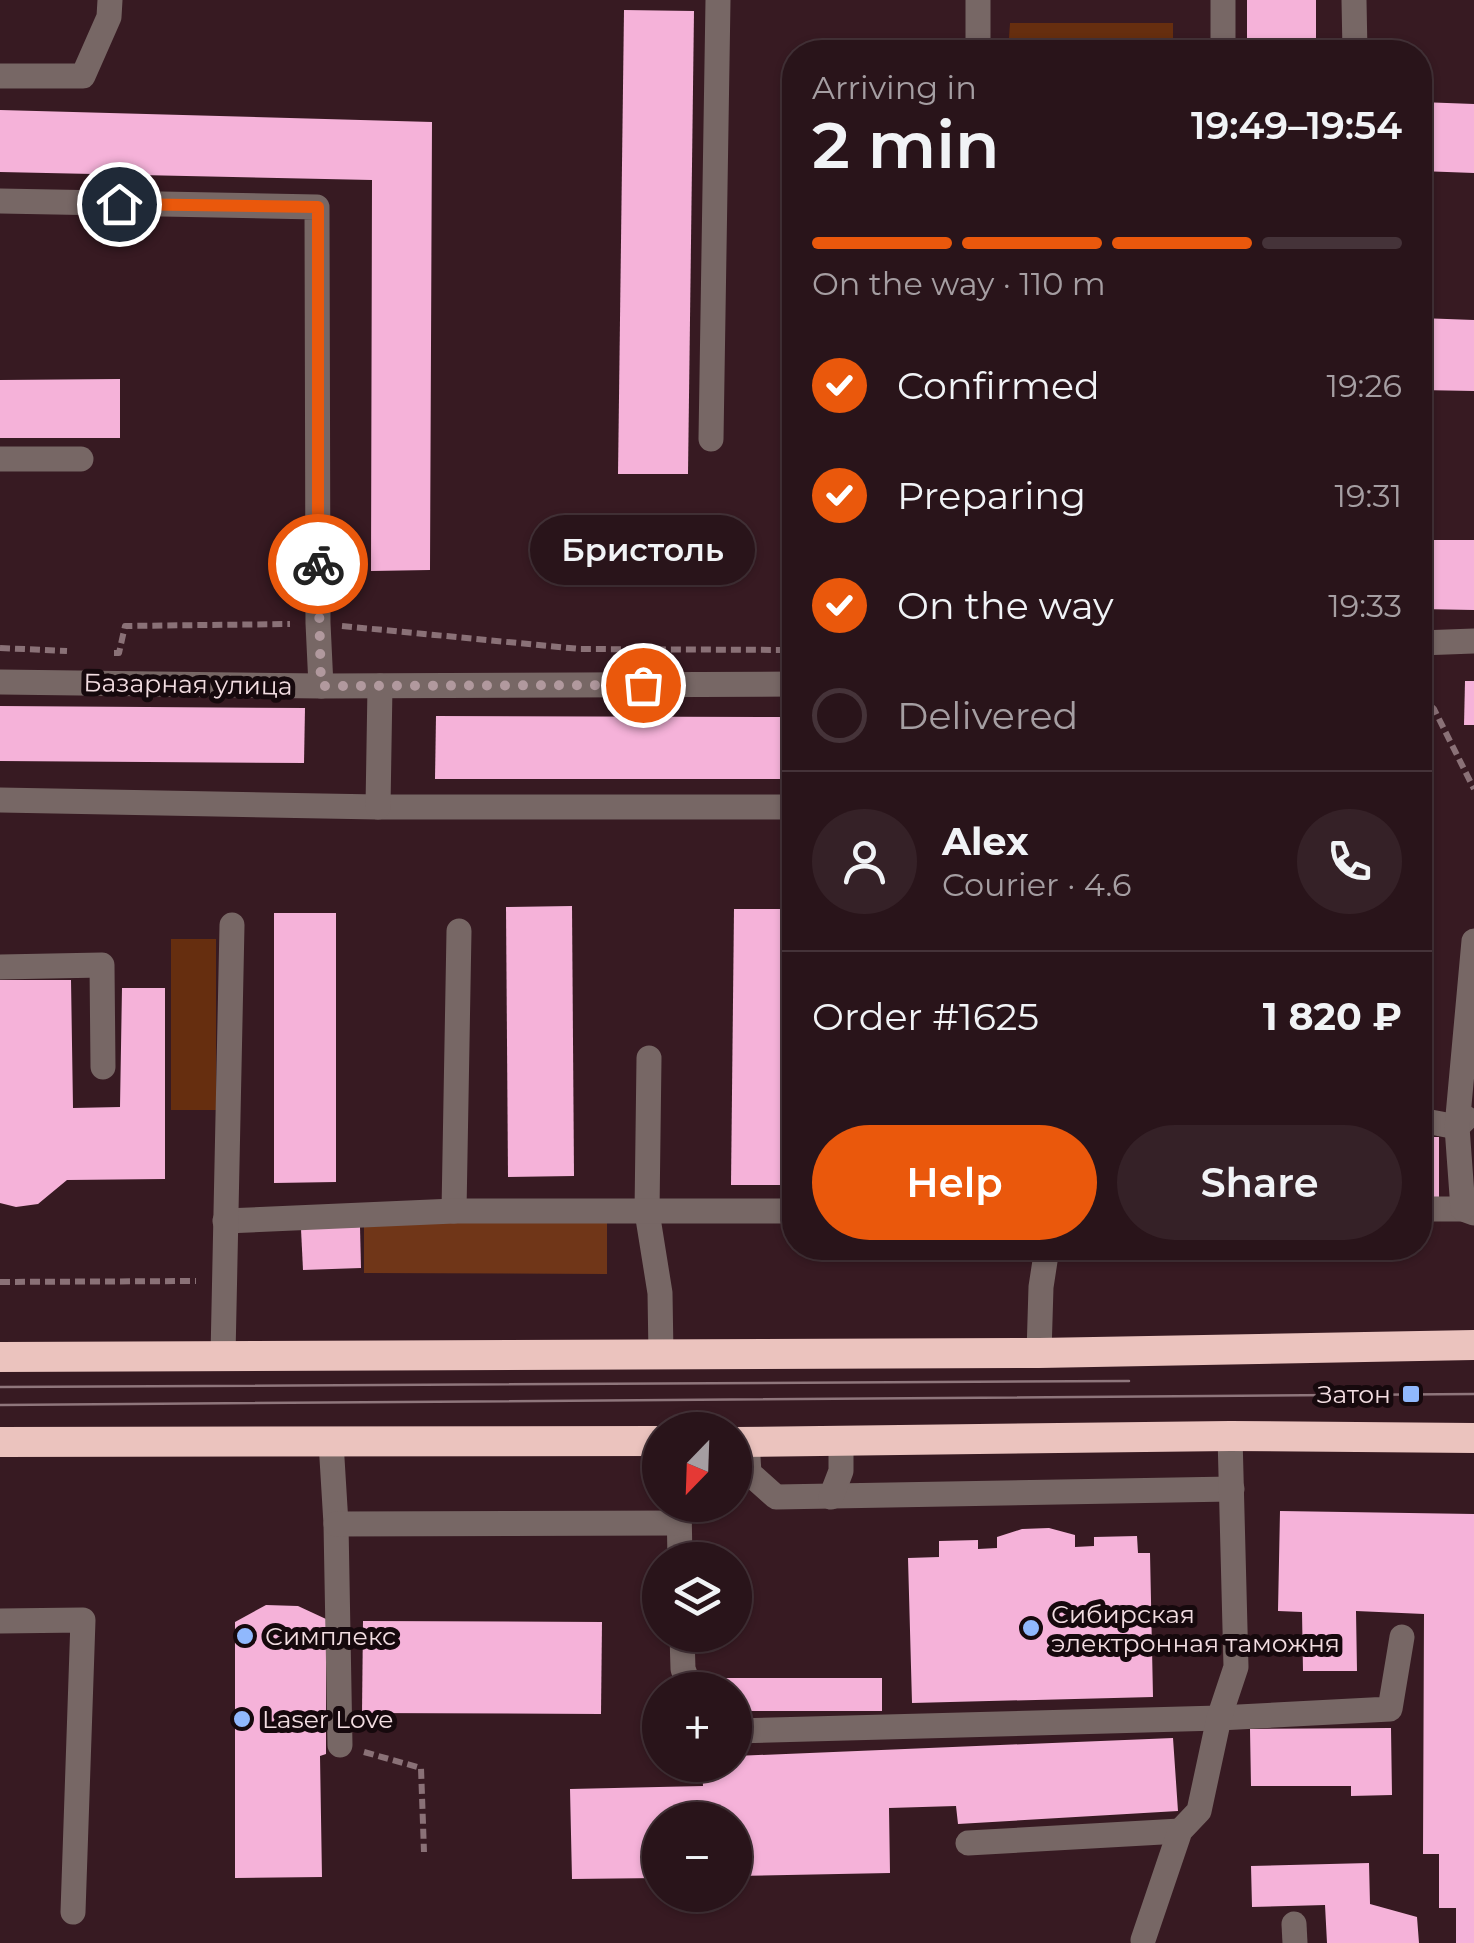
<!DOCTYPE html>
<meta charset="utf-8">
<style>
body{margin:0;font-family:Montserrat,sans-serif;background:#352127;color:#f1f3f6;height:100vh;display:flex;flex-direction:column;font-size:38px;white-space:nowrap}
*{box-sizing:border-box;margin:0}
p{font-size:32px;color:#a59ea2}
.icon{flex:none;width:55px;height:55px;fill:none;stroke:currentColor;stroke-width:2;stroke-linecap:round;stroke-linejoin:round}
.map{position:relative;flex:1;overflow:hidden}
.side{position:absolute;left:782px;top:40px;width:650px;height:1220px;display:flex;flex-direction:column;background:#29141a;border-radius:40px;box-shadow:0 2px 8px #0004,0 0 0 2px #453339}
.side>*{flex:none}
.needle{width:65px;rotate:203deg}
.fabs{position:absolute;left:642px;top:1412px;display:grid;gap:20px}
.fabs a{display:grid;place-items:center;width:110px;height:110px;border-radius:50%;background:#29141a;box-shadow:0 2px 8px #0004,0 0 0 2px #453339;font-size:50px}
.pin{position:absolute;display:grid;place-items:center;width:85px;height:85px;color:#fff;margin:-42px;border:5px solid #fff;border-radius:50%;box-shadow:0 2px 10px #0007}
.courier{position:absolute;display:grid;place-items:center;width:100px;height:100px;margin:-50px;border:8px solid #ea580c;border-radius:50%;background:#fff;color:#222;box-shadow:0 2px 12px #0007}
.bubble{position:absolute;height:70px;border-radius:35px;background:#29141a;box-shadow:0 2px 8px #0004,0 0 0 2px #453339;font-size:32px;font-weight:600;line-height:70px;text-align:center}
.overview em{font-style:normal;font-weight:600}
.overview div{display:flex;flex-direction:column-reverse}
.overview{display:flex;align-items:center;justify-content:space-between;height:170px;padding:0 30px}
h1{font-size:65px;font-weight:600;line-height:75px}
.bar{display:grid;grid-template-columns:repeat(4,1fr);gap:15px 10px;align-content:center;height:120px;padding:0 30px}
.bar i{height:12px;border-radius:8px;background:#453339}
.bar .selected{background:#ea580c}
.bar p{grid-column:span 4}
.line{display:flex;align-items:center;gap:25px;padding:0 30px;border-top:2px solid #453339}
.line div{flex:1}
.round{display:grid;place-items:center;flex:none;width:105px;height:105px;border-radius:52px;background:#352127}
ol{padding:0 30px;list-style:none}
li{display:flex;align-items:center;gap:30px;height:110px}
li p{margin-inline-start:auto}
li .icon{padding:10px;border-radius:50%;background:#ea580c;color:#fff;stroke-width:4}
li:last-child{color:#a59ea2}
li i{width:55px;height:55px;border:5px solid #453339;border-radius:50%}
.button{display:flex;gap:20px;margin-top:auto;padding:20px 30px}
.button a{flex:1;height:115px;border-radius:60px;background:#ea580c;color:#fff;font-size:40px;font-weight:600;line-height:115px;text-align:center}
.button a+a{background:#352127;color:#f1f3f6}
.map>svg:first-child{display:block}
</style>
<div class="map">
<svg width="1474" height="1943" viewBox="0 0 1474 1943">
<rect width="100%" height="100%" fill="#371a22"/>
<g fill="#662e0f">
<path d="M1010,23h163v29h-165z"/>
<rect x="171" y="939" width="45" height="171"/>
</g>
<path fill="#703618" d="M364,1221l243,1v52l-243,-1z"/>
<g fill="#f5b2d9">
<rect x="1247" y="0" width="69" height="52"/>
<path d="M624,10l70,1 -6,463h-70z"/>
<path d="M834,41l47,1v10h-47z"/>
<path d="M1420,102l54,2v69l-54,-2z"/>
<path d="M0,110l432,12 -2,448 -59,1 1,-391 -372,-8z"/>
<path d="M1420,318l54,2v71l-54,-1z"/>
<path d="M120,379v59h-120v-58z"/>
<path d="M1420,540h54v70l-54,-1z"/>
<path d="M1465,681h9v44h-10z"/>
<path d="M0,706l305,2 -1,55 -304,-2z"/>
<path d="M436,716l359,1v62h-360z"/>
<path d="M572,906l2,270 -66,1 -2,-270z"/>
<path d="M734,909h61v276h-64z"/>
<path d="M274,913h62v269l-62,1z"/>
<path d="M0,980h71l2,128 47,-1 2,-119h43v191l-98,1 -29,24 -22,3 -16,-4z"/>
<rect x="1420" y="1137" width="19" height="62"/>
<path d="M360,1227l1,41 -58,2 -2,-41z"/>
<path d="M1280,1511l194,3v429h-18v-35h-17v-54h-16l1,-240 -68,-3 1,60h-54l-1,-59 -24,-1z"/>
<path d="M1049,1528l26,7v12l19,-1v-9l43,-1 1,17h12l3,144 -241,6 -4,-145 31,-1v-16l39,-1v9l19,-1v-11l25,-8z"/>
<path d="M266,1605l32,1 28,13v135l-6,2 2,121 -87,1v-256z"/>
<path d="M363,1621l239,1 -1,92 -239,-1z"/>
<path d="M709,1678h173v33h-147v-21h-26z"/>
<path d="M1391,1728l1,67 -41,1v-10h-100l-1,-57z"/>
<path d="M1173,1738l5,73 -220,13 -2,-18 -67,2 1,65 -155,3v-56h-75v58l-88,1 -2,-90 133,-3 -1,-21h33v-9z"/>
<path d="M1369,1863l1,41 47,13 2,26h-92l-2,-38 -73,2 -1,-41z"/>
</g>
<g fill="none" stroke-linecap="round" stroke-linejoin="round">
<g stroke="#8a7177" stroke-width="6" stroke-dasharray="10 5" stroke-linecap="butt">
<path d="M342,626l238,23 215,1"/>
<path d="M0,648l67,3"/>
<path d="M114,653h5l6,-27 165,-2"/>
<path d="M1420,696l14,13 40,80"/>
<path d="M0,1282l196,-1"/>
<path d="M364,1752l57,16 3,84"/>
</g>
<g stroke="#776765" stroke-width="25">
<path d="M1223,0v52"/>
<path d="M1354,0l1,52"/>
<path d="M978,52v-52"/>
<path d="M0,76h83l26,-59 1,-17"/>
<path d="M0,201l317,6 1,416 3,63"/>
<path d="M711,439l7,-439"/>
<path d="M0,459h81"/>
<path d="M1420,643l54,-2"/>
<path d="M0,682l321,4 474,-2"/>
<path d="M0,800l378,7h417"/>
<path d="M378,807l2,-121"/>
<path d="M0,967l102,-2 1,102"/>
<path d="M649,1058l-2,154 13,81 1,62"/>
<path d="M1420,1120l37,7 9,-9"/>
<path d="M1420,1209h43l11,4"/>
<path d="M1463,1209l-6,-82 17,-186"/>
<path d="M454,1211l5,-280"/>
<path d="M225,1221l229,-10h341"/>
<path d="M1039,1353l2,-66 6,-39"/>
<path d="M223,1356l9,-431"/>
<path d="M331,1442l5,82 4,221"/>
<path d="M747,1442l2,31 27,24 456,-8"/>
<path d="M831,1497l10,-26v-29"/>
<path d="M679,1505l1,55"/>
<path d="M336,1524l343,-1"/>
<path d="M0,1621l83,-1 -10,292"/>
<path d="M682,1635l1,34 8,21"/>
<path d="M735,1731l484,-13 171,-9 12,-72"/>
<path d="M968,1843l212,-12"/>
<path d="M1294,1924l1,19"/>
<path d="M1143,1940l37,-109 19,-20 20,-93 17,-51 -6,-231"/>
</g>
<g stroke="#ebc3be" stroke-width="30">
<path d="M0,1357l1039,-4 435,-8"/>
<path d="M0,1442l660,-1"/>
<path d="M735,1442l495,-6 244,2"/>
</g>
<g stroke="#8f767c" stroke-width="2.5">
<path d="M0,1387l1129,-6"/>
<path d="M0,1405l1474,-11"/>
</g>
</g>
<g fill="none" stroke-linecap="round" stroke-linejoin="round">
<path stroke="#b1999e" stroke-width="10" stroke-dasharray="0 18" d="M318,564l3,122 322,-1"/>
<path stroke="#ea580c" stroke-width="12" d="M119,204l199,3v357"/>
</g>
<g fill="#90b8fd" stroke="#16090d" stroke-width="4">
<rect x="1401" y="1384" width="20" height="20" rx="5"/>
<circle cx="1031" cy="1628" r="10"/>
<circle cx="245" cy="1636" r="10"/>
<circle cx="242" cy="1719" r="10"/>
</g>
<g text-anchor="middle" stroke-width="10" stroke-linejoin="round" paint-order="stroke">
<g font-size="25" fill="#f2dde1" stroke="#16090d">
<text transform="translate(188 684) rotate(1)" y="9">Базарная улица</text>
</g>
<g font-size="25" fill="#f2dde1" stroke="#16090d" text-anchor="start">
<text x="1391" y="1403" text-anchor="end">Затон</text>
<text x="1051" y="1623">Сибирская<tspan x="1051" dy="29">электронная таможня</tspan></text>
<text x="265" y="1645">Симплекс</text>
<text x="262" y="1728">Laser Love</text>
</g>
</g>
</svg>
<div class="fabs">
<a><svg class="needle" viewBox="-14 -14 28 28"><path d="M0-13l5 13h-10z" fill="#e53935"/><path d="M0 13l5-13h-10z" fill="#a59ea2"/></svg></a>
<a><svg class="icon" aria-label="layers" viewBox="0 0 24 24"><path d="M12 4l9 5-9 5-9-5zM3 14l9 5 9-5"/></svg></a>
<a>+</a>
<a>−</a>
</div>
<div class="pin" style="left:643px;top:685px;background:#ea580c"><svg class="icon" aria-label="bag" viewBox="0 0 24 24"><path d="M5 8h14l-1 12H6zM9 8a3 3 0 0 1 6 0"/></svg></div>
<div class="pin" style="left:119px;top:204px;background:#1f2937"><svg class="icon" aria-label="home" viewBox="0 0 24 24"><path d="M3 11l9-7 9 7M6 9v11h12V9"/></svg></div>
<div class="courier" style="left:318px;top:564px"><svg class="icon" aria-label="bike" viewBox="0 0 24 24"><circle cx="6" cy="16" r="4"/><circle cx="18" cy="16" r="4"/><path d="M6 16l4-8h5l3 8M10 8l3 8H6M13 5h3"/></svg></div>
<div class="bubble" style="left:530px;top:515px;width:225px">Бристоль</div>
<section class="side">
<div class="overview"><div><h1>2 min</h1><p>Arriving in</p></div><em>19:49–19:54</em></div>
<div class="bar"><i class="selected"></i><i class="selected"></i><i class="selected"></i><i></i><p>On the way · 110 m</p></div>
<ol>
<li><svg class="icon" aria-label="check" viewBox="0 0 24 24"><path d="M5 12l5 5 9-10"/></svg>Confirmed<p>19:26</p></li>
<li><svg class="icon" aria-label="check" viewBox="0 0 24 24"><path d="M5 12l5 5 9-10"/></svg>Preparing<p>19:31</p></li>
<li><svg class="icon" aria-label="check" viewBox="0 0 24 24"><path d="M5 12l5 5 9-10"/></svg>On the way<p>19:33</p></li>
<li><i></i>Delivered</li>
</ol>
<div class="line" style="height:180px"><a class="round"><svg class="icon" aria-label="person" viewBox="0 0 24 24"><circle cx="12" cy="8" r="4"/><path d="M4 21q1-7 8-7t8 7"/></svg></a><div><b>Alex</b><p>Courier · 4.6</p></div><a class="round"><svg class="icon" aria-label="phone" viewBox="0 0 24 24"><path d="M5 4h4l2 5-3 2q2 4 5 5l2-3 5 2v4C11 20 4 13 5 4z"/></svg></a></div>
<div class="line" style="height:130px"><div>Order #1625</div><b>1 820 ₽</b></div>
<div class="button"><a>Help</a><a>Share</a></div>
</section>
</div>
